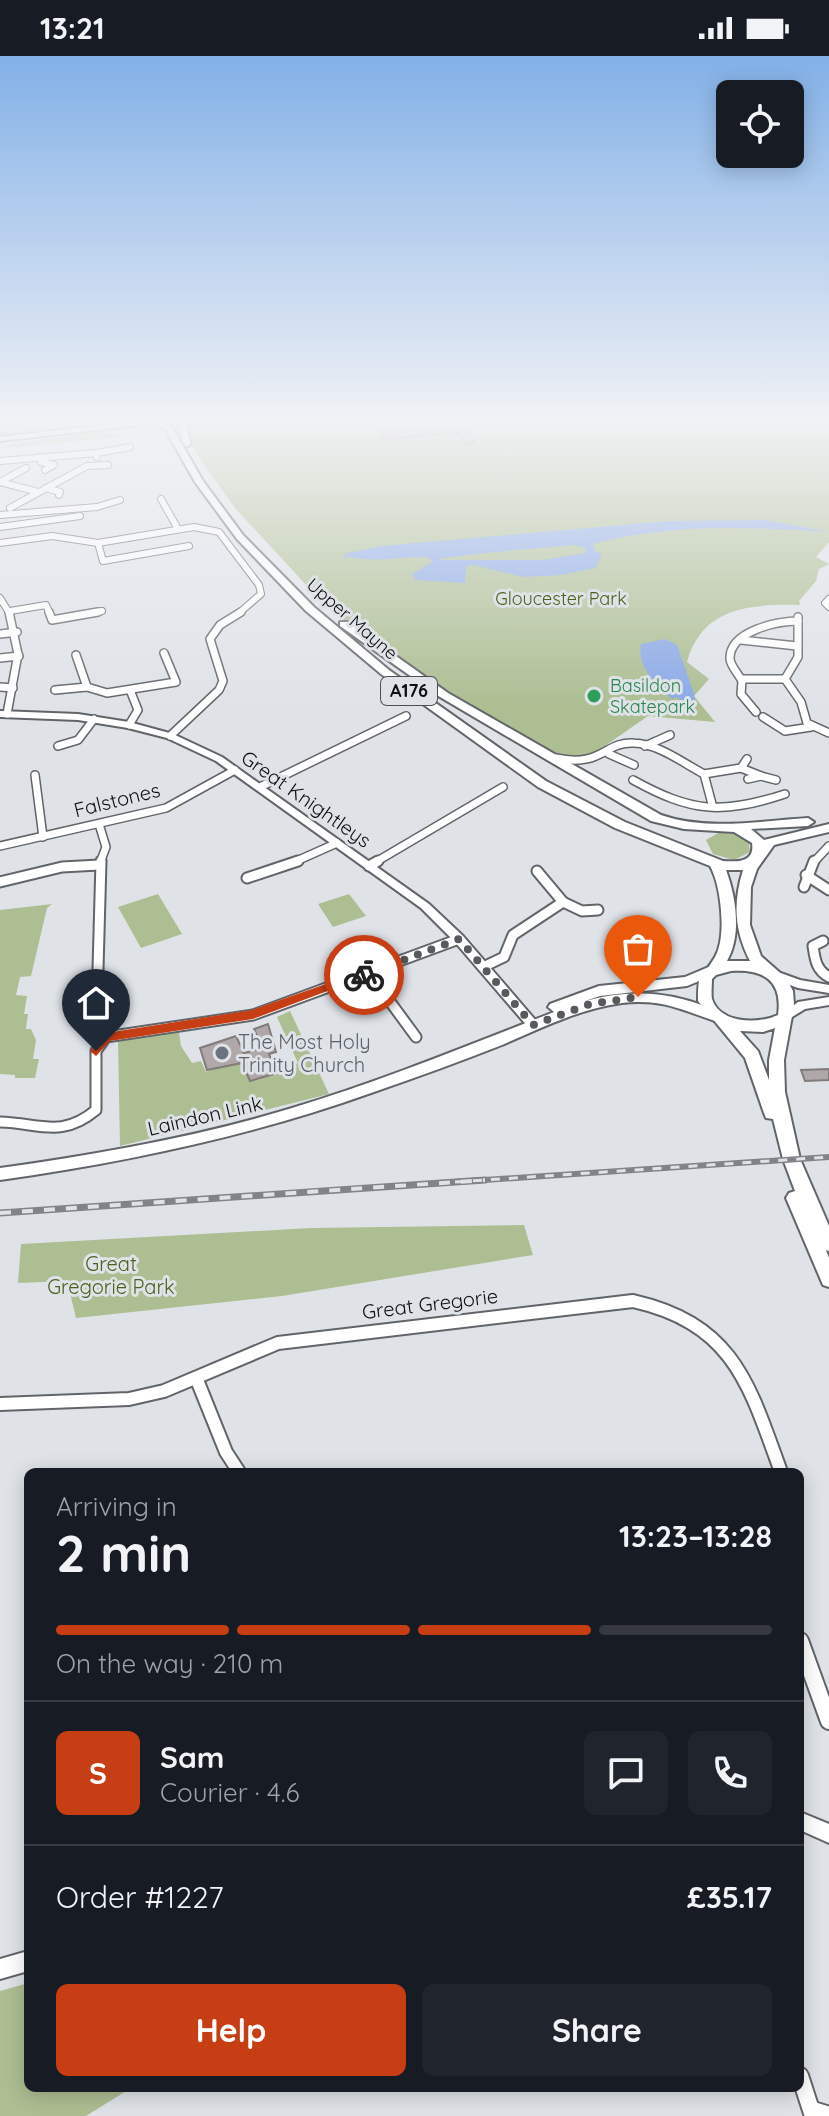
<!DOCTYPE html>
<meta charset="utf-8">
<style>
body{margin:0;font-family:Quicksand,sans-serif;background:#20242c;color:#f1f3f6;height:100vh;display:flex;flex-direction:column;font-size:30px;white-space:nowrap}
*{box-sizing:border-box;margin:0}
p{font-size:26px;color:#9ea1a6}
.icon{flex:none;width:44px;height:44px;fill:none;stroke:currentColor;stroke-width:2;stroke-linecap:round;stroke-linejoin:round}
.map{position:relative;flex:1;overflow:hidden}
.details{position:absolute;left:24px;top:1412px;width:780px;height:624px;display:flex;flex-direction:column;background:#171b24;border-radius:12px;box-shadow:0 4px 20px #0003}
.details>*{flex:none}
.fabs{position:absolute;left:716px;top:24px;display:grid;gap:16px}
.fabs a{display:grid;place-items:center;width:88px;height:88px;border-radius:12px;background:#171b24;box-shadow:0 4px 20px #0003;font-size:40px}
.pin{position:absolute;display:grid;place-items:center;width:68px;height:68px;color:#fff;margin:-82px -34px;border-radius:50% 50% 50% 0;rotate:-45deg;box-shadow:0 0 8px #0007}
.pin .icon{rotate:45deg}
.courier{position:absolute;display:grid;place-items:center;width:80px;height:80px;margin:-40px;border:6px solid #c73e14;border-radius:50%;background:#fff;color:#222;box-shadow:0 2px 10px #0007}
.summary em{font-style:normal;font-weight:700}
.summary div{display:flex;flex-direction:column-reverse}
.summary{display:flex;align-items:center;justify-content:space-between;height:136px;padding:0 32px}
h1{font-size:52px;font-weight:700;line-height:60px}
.bar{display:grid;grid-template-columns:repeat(4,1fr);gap:12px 8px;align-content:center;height:96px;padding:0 32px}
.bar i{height:10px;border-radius:6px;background:#363941}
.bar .on{background:#c73e14}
.bar p{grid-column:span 4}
.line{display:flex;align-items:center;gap:20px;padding:0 32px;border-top:2px solid #363941}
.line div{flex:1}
.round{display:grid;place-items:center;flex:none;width:84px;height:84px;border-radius:12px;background:#20242c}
.primary-button{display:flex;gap:16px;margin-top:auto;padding:16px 32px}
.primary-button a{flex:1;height:92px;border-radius:12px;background:#c73e14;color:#fff;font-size:32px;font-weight:700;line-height:92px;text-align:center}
.primary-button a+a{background:#20242c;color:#f1f3f6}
.status{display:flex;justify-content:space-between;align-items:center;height:56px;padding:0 40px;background:#171b24;direction:ltr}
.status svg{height:22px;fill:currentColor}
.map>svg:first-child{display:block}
</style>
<div class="status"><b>13:21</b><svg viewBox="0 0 49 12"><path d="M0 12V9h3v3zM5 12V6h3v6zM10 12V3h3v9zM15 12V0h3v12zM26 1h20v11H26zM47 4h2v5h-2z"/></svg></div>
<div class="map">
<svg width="829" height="2060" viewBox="0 0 829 2060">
<rect width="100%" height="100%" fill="#dfe3e8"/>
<g fill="#adbe92">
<path d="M0,363h117l-117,17z"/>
<path d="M192,363h637v123l-13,15 13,7 -10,5 -3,12 -17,20 1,4c-50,-1 -98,2 -113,57l22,17 -15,17 21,26 -67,-6 -59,41h-29l-83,-43 -89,-58 -67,-55 -86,-93 -40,-56 -9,-21 -1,-7z"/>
<path d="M101,375l20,6 -114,11 -1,-3z"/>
<path d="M720,776l20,3 9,8 1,9 -16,8 -21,-6 -7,-14z"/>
<path d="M158,838l24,40 -41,14 -23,-41z"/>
<path d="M349,838l17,22 -33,11 -15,-23z"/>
<path d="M52,848l-5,4 -16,68 -11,1 -4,18 11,1 -3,18h4l-2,15h5l5,11 -3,19h6l-4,19h-20v-3l-15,-1v-164z"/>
<path d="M290,955l39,83 -209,52 -2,-106 61,-8 2,14 11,17 9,-2 5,11 18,-7 8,1 -1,-3h11l8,18 48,-18 -21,-46z"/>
<path d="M524,1169l9,30 -251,41 -206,22 -9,-37 -49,2 3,-39 290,-16z"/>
<path d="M28,1927v105h103l-45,28h-86v-125z"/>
</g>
<g fill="#8aa9e6" fill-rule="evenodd">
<path d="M765,464l64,12c-80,-5 -157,-9 -236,12l1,6 8,5 -7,13 -34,7 -37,2 -51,-12 -7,2 -1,16 -50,-3 -3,-6 20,-12 -4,-5c-30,-1 -60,8 -85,-3l39,-8 285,-25zM574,489l12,3 -1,5 -42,7h-104c7,-5 116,-13 135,-15z"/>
<path d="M665,583l12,6 17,49 1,7 -6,3 -13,-7 -4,2c-16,-15 -35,-31 -31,-55z"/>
</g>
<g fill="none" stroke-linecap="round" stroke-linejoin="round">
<path stroke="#8aa9e6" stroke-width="2" d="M344,501l16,-2"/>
</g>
<g fill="#b0a8a8" stroke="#817b7a" stroke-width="2">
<path d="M386,363h67l2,3 8,-1 12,22 -9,1 -6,-11 -77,6 -7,-18z"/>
<path d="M268,968l8,28 -7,2 8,19 -27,8 -8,-18 -35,7 -7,-22 36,-12 8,17 18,-5 -8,-19z"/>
<path d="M829,1013v11l-24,1 -4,-11z"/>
</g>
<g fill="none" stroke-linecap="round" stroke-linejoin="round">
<defs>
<g id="minor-far4">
<path d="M41,401v5l13,3 -9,5"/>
<path d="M97,401v-4l33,-6"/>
<path d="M0,405l97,-8"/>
<path d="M0,426l38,10"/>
<path d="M0,426l26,-14"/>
<path d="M46,432l14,4 -1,3"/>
<path d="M161,443l17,30"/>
<path d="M10,452l77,-42 21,-1"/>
<path d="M0,459l97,-8 23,-7"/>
<path d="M0,471l80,-11"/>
<path d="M0,487l52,-7 46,7 96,-16 25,5 40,53 2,9 -23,20"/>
<path d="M98,487l5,18 86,-15"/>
<path d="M0,542l10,16"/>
<path d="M829,543l-4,4 4,4"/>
<path d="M10,555l36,-6 4,9"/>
<path d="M86,558l16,-3"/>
</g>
<g id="minor-far3">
<path d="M49,556l3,8 46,-8"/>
<path d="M798,561v40l-13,22 16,23 6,21 22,10"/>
<path d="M0,578l17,-2"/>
<path d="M741,584l56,6"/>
<path d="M0,602l19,-2"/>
<path d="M743,623h42"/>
<path d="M0,631l13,1"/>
<path d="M87,631l20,6 69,-11 -12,-29"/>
<path d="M55,634l32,-3 -11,-32"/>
<path d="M756,656l-15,-18 1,-13c-4,-8 -11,-14 -12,-22 -1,-28 48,-38 68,-38"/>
<path d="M7,658l11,-60 -9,-42"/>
<path d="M763,661l22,14 26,-4"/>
<path d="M129,669l9,-15 -8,-20"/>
<path d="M170,680l49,-46 4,-9 -13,-42 10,-14 21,-13"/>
<path d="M58,690l20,-6 16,-21"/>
<path d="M645,690l25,-11"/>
<path d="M609,698l25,11"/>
<path d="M556,702c46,10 49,-17 78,-15 25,1 49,20 70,31l8,30"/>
<path d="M741,712l20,8 -13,3"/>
<path d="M704,718l37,-6 6,-9"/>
<path d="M35,719l8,62"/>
<path d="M761,720l15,4"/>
<path d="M633,724c58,32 88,35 152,14"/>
<path d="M260,731l146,-71"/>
<path d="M99,768l7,23 -6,16"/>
<path d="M0,790l166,-38 69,-38"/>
<path d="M292,807l45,-20"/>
<path d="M374,807l129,-76"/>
<path d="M813,807l16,-17"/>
</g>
<g id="minor-far2">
<path d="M369,810l9,-5"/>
<path d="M806,819l23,15"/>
<path d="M247,822l51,-17"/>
<path d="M0,826l62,-15 37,-2"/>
<path d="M804,831l10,-26"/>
<path d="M563,846l19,9 16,-1"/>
<path d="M823,885l-10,5c2,13 3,24 16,31"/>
<path d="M483,911l21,-10 9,-22 50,-33 -26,-31"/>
<path d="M98,913l3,-108"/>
<path d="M369,917l47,64"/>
<path d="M0,1066c40,1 61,17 96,-12v-59l10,-14 147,-22 206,-76"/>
</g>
<g id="minor-far1">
<path d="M197,1324l29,72 13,20"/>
<path d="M0,1348l129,-5 35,-8 114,-48 355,-42c101,23 116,83 148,171"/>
</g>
<g id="minor">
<path d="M800,1585l29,80"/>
<path d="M800,2020l13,40"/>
<path d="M813,2054l16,5"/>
</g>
<g id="tertiary">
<path d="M0,655l78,3 51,8 44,12 49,23 207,147 34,32 74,86 2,3 -2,3h-8l-74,-86 -34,-34 -205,-147 -49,-23 -39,-10 -50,-8 -78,-3z"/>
<path d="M775,915l25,9 29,5v8l-31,-5 -27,-10 -2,-3 2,-3z"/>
<path d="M829,941v8l-24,4 -21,13 -6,-4 20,-16z"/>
<path d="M800,1756l29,12v19l-29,-13z"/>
<path d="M28,1895v20l-28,8v-20z"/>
</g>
<g id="secondary">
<path d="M154,363l3,4 -157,18v-4z"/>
<path d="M711,910l5,2 1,3 -1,3 -29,12 -87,10 -18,6c51,-15 96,-10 144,13l2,3 -2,3 -5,2c-37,-12 -58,-25 -99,-20 -43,6 -81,25 -120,42 -43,17 -87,33 -131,48 -120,43 -244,69 -371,87v-12c98,-14 197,-31 292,-60 89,-27 175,-62 262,-96l-6,-5 2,-3 49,-18 86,-9z"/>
</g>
<g id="primary">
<path d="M185,363h8l-7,7 5,18 -4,3 -4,-3 -5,-18z"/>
<path d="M153,364l18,5 32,56 40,54 71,72 75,63 157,111 79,41 98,39c15,1 32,1 29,-18l-18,-11 -50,-3 -33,-8 -211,-124 -100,-71v-4h8l100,71 213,122c46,16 99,6 147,3l6,4 -6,4 -57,3 13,11 65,-16v8l-55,13 -17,24 -6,18 -1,38 11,31 25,22 7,13 1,14 -10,55 1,32 15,67 29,67v25l-3,-1 3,8v29l-6,-2 -37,-87 3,-5 6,-2 -12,-32 -10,-40 -7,-1 -2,-5 -19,-55 -47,-57c0,-33 3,-20 17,-44 12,-20 6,-72 -5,-91l-95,-38 -77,-41 -157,-113 -75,-63 -69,-72 -42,-57 -30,-53 -12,-5zM726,814h17c-10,32 -9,60 7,91h-23c15,-26 9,-64 -1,-91zM731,915c32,-2 52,9 47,44 -19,9 -58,9 -66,-16 -1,-5 0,-14 0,-20l4,-4zM775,972l-6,32v20l-11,-29 -18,-20 23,1z"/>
</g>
</defs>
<use href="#minor-far4" stroke="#616569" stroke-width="8"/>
<use href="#minor-far3" stroke="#616569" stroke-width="10"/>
<use href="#minor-far2" stroke="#616569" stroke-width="13"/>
<use href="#minor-far1" stroke="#616569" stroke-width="16"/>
<use href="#minor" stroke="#616569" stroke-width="20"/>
<use href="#tertiary" stroke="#616569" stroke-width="4"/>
<use href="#secondary" stroke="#616569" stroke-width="4"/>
<use href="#primary" stroke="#616569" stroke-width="4"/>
<use href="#minor-far4" stroke="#fff" stroke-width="6"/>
<use href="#minor-far3" stroke="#fff" stroke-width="7"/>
<use href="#minor-far2" stroke="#fff" stroke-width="9"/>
<use href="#minor-far1" stroke="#fff" stroke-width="12"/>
<use href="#minor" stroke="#fff" stroke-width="16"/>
<use href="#tertiary" fill="#fff" fill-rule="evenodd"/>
<use href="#secondary" fill="#fff" fill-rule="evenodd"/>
<use href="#primary" fill="#fff" fill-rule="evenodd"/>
<defs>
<path id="rail-far1" d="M455,1126l374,-25"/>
<path id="rail" d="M0,1157l485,-33"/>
</defs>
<use href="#rail-far1" stroke="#818387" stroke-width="6"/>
<use href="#rail" stroke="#818387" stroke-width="7"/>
<use href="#rail-far1" stroke="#dfe3e8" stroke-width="3" stroke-dasharray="9" stroke-linecap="butt"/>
<use href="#rail" stroke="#dfe3e8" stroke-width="4" stroke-dasharray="11" stroke-linecap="butt"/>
</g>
<linearGradient id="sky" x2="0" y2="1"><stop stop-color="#82b0e7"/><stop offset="0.56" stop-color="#f1f2f5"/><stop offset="1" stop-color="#f1f2f5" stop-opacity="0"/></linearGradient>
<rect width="829" height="651" fill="url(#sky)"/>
<path fill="#c73e14" d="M360,916l10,3 -117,44 -143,22 -14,15 -6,-5 16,-18 146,-23z"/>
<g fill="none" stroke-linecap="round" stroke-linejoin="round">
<path stroke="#57595c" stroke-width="8" stroke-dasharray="0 14.4" d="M364,919l95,-36 74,86 57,-21 48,-7"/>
</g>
<circle fill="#2e9e5b" stroke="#dfe3e8" stroke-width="3" cx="594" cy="640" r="8"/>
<circle fill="#6b7280" stroke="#dfe3e8" stroke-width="3" cx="222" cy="997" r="8"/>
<g text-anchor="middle" stroke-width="6" stroke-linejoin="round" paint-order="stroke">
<g font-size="18" fill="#4b6119" stroke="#dfe3e8">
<text x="561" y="549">Gloucester Park</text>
</g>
<g font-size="18" fill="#0e0f11" stroke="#dfe3e8">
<text transform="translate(352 563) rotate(41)" y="6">Upper Mayne</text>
</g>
<g font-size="18" fill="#27864d" stroke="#dfe3e8" text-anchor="start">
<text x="610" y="636">Basildon<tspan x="610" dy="21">Skatepark</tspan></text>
</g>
<rect fill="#dfe3e8" stroke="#4d4f52" stroke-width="2" x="381" y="621" width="56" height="28" rx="6"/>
<g font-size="18" font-weight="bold" fill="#0e0f11">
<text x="409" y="641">A176</text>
</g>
<g font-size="20" fill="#0e0f11" stroke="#dfe3e8">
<text transform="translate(306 743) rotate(35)" y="7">Great Knightleys</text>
<text transform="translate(117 744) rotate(-14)" y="7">Falstones</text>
<text transform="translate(205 1060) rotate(-13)" y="7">Laindon Link</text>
<text transform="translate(430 1248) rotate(-7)" y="7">Great Gregorie</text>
</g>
<g font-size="20" fill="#5b616d" stroke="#dfe3e8" text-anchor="start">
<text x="238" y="993">The Most Holy<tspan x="238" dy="23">Trinity Church</tspan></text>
</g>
<g font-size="20" fill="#4b6119" stroke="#dfe3e8">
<text x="111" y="1215">Great<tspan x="111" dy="23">Gregorie Park</tspan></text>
</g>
</g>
</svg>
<div class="fabs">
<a><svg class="icon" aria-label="locate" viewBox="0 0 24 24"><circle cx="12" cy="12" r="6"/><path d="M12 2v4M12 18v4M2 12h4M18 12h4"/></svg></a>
</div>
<div class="pin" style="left:638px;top:941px;background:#ea580c"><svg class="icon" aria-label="bag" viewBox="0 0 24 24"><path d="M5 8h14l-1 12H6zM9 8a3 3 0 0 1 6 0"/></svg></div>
<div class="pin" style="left:96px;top:995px;background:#1f2937"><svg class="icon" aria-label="home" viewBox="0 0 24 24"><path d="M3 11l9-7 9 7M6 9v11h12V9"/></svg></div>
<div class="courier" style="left:364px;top:919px"><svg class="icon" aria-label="bike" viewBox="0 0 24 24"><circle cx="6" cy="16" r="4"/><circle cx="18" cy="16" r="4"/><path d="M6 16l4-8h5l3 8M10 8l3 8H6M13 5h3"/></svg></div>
<section class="details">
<div class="summary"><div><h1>2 min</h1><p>Arriving in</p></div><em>13:23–13:28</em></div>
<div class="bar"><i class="on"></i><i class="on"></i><i class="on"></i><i></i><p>On the way · 210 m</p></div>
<div class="line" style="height:144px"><b class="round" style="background:#c73e14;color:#fff">S</b><div><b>Sam</b><p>Courier · 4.6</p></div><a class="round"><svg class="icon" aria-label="chat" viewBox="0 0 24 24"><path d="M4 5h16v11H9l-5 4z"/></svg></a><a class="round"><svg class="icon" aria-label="phone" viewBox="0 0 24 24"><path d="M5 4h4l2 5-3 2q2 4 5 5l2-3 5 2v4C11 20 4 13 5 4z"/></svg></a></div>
<div class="line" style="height:104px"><div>Order #1227</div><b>£35.17</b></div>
<div class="primary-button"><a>Help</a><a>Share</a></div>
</section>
</div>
